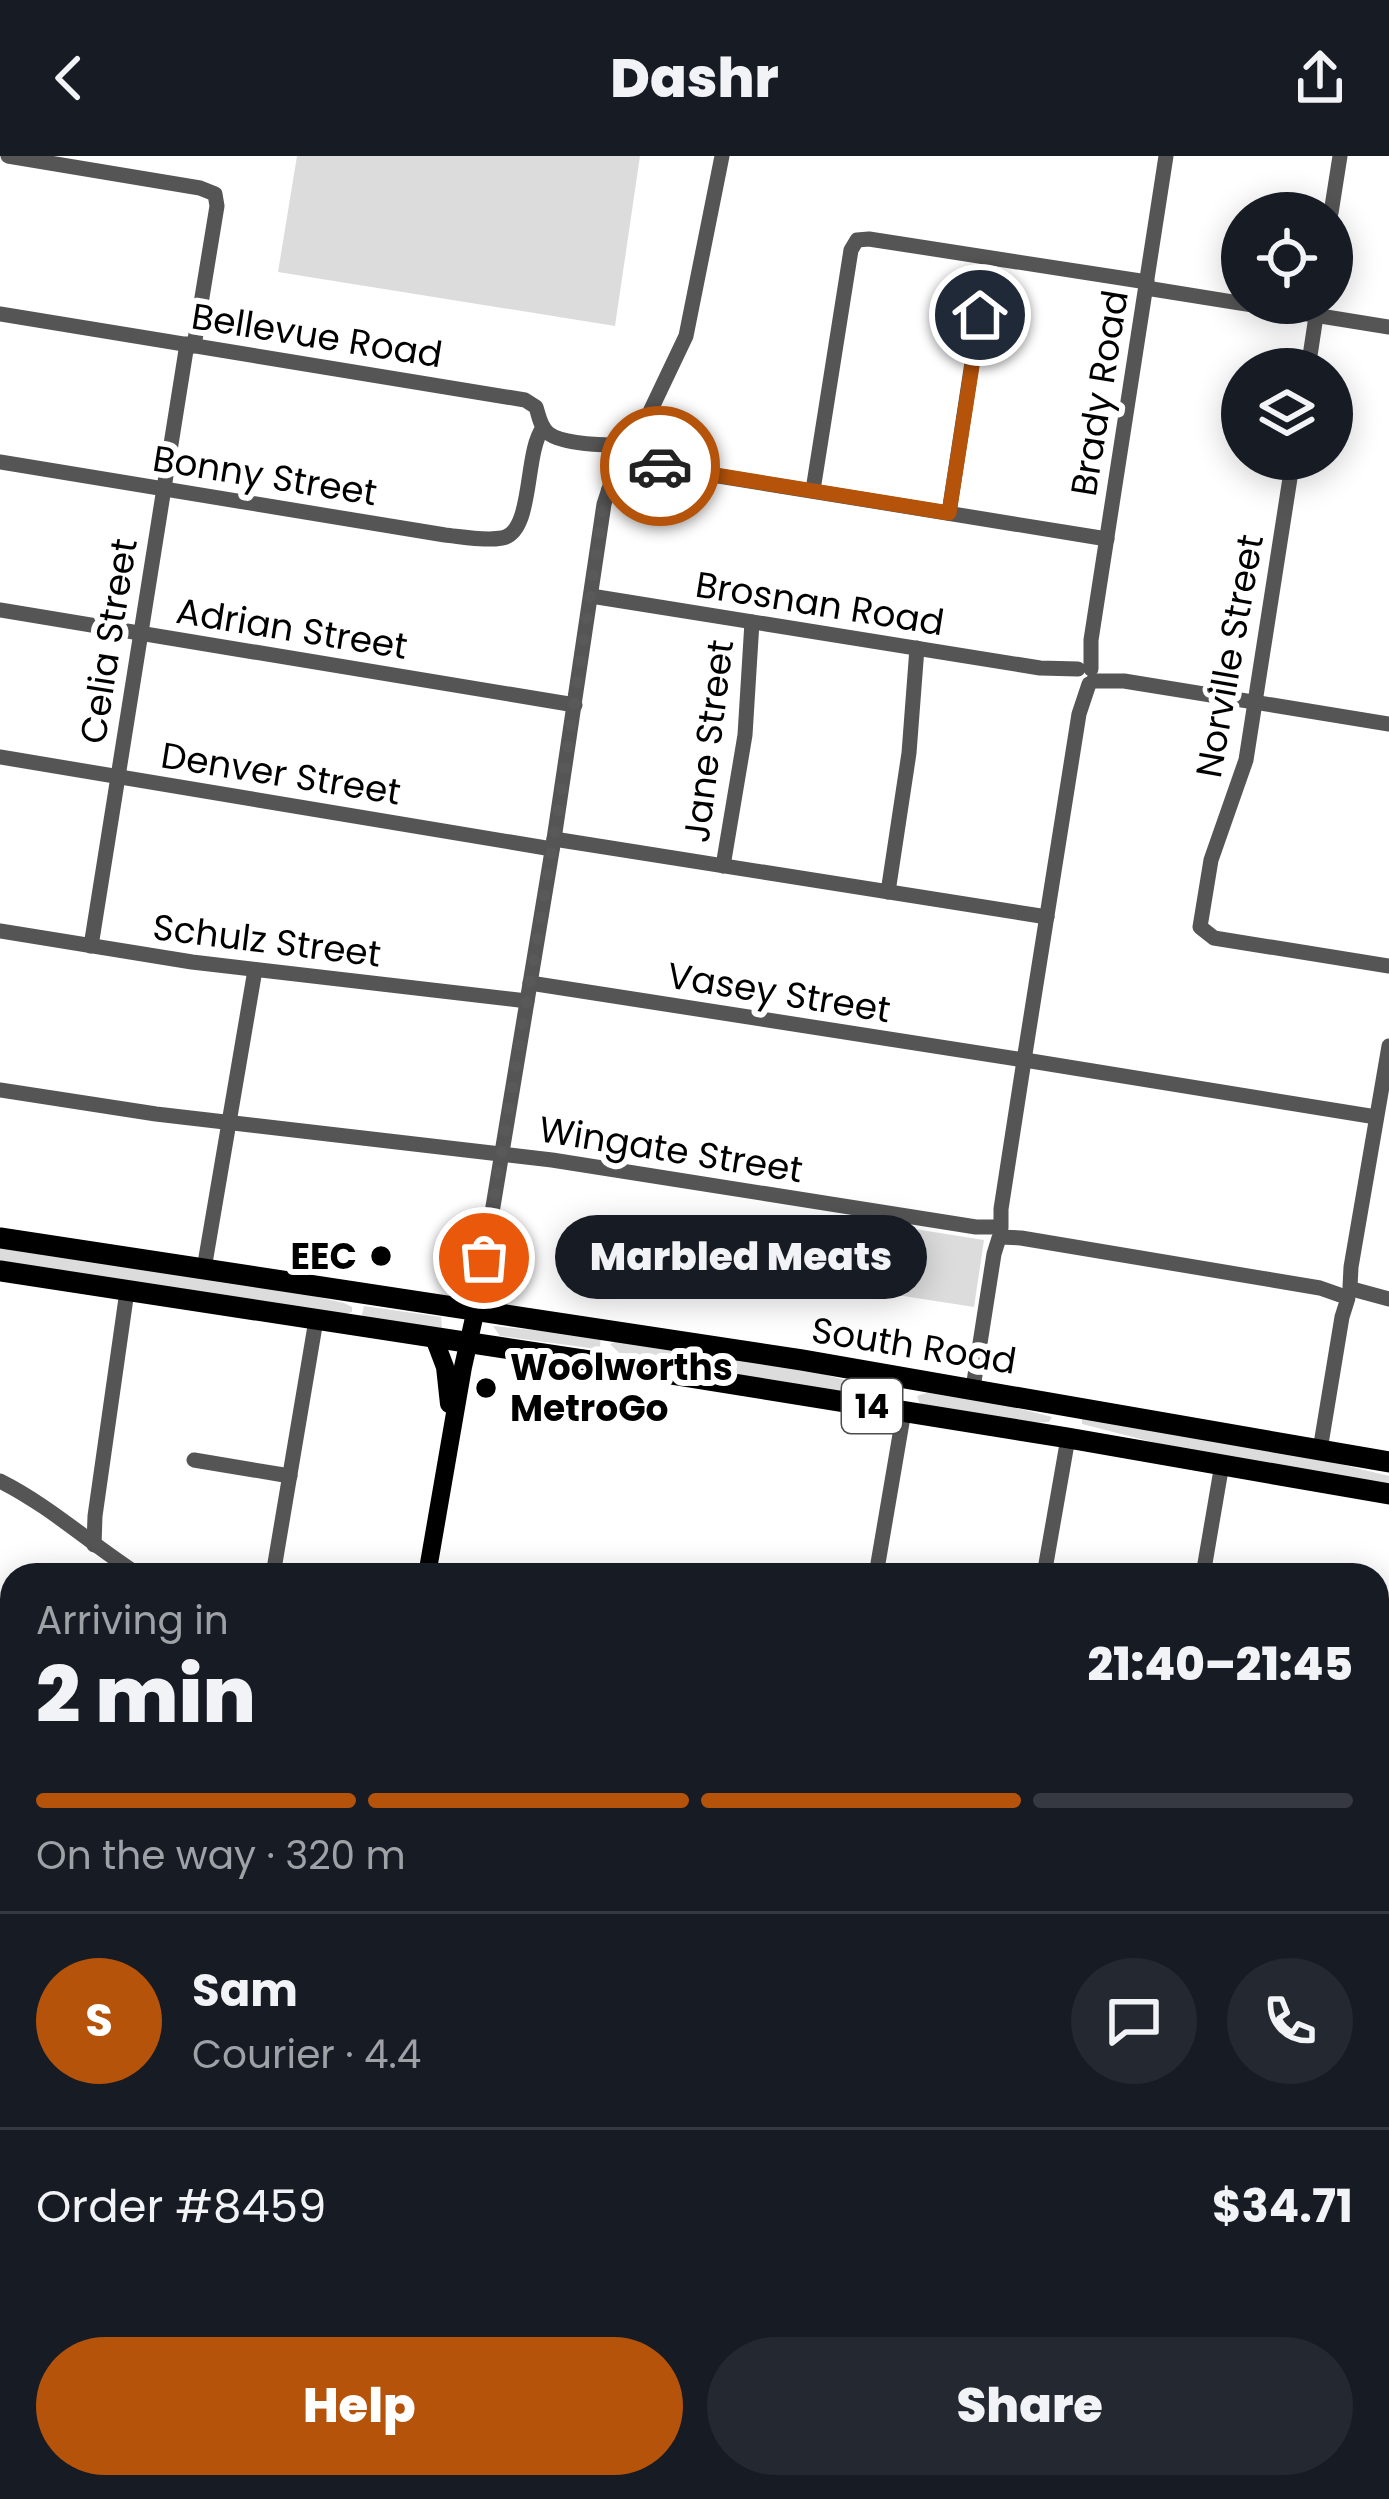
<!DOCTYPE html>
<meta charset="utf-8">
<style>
body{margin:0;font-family:Poppins,sans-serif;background:#242831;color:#f1f3f6;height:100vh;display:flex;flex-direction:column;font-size:45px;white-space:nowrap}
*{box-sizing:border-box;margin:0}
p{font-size:39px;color:#9ea1a6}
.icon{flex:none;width:66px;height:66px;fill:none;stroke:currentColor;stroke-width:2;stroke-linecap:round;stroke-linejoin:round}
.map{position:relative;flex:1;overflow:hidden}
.panel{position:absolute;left:0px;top:1407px;width:1389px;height:936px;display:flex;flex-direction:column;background:#171b24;border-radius:36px 36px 0 0;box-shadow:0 6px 30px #0003}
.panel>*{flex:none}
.controls{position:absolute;left:1221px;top:36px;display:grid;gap:24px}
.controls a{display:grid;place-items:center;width:132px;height:132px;border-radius:50%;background:#171b24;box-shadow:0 6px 30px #0003;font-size:60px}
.pin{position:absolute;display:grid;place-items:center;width:102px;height:102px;color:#fff;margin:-51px;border:6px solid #fff;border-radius:50%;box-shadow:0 3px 12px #0007}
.courier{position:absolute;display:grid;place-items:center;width:120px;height:120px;margin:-60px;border:9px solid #b45309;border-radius:50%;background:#fff;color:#222;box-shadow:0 3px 15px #0007}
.bubble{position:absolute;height:84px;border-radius:42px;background:#171b24;box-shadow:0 6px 30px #0003;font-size:39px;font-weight:800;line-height:84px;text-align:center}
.overview em{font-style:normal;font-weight:800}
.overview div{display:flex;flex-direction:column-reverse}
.overview{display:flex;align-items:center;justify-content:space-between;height:204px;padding:0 36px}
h1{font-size:78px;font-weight:800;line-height:90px}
.bar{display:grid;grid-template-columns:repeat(4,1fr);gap:18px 12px;align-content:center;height:144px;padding:0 36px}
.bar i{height:15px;border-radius:9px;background:#363941}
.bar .selected{background:#b45309}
.bar p{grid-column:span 4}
.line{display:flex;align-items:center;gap:30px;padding:0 36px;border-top:3px solid #363941}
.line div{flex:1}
.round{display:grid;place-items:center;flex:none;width:126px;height:126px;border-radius:63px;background:#242831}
.action{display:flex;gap:24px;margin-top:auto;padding:24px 36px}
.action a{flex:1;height:138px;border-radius:72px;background:#b45309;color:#fff;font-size:48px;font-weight:800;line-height:138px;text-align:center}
.action a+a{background:#242831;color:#f1f3f6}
header{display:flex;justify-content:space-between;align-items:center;height:156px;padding:0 36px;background:#171b24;font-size:54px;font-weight:800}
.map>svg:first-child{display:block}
</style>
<header><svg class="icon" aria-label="back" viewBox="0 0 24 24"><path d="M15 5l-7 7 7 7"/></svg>Dashr<svg class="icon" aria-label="share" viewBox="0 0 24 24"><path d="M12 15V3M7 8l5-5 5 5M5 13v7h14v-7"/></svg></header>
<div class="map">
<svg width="1389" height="2343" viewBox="0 0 1389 2343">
<rect width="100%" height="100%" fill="#fff"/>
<g fill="#dcdcdc">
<path d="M297,0h343l-25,170 -337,-54z"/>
<path d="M883,1068l101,16 -10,67 -103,-16z"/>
<path d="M0,1090l274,41 70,16 8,4v5l-6,2 -346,-52z"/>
<path d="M364,1150l77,11 1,11 -81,-9z"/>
<path d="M493,1170l108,11 -1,10 -3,2 -97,-13z"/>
<path d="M621,1184l167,25 61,16 38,7 3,3v6l-12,2 -192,-30 -67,-16 -9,-9z"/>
<path d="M929,1236l30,1 93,24 -3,5 -19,1 -110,-19 -3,-8z"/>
<path d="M1082,1262l192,30 115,28v10l-221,-40 -86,-22z"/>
</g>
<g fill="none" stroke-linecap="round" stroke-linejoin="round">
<g stroke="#555" stroke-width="15">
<path d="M8,0l192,32 15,6 2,12 -23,140"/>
<path d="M1331,57l9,-57"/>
<path d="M1146,132l243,39"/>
<path d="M0,158l525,86 11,7c3,9 4,19 12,26 15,12 58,12 77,12"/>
<path d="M1308,213l10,-66"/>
<path d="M628,288l19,-26 39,-82 36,-180"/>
<circle cx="629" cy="299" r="11"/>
<path d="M1293,303l-47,301 -35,100 -11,67 14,11 175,28"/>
<path d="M0,306l445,73c18,2 40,6 57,3 32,-5 22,-86 41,-110"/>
<path d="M634,309l23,1 450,73"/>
<path d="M813,334l38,-240 6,-10 12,-1 278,43"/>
<path d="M949,357l39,-255"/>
<path d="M591,440l449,72 38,1"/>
<path d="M0,454l575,95"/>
<path d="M1091,513v-29l75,-484"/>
<path d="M1093,525h31l265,43"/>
<path d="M0,601l552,92"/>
<path d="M554,683l493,78"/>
<path d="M723,710l22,-131 7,-113"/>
<path d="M888,736l21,-139 8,-105"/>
<path d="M0,775l192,31 335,39"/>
<path d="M91,790l96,-602"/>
<path d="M530,827l488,76"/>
<path d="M1025,898l54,-340 10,-30"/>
<path d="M1031,905l345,56"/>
<path d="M0,934l156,24 396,46 424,67h19"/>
<path d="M1001,1072v-19l22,-142"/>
<path d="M1000,1081l21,1 299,50 20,7"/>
<path d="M204,1113l51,-299"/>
<path d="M1350,1131l1,-20 38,-221"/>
<path d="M1352,1133l37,10"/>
<path d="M476,1153l78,-470 50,-335 15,-45"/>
<path d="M973,1232l21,-134 5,-16"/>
<path d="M1320,1294l22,-133 6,-19"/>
<path d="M194,1304l96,16"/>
<path d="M0,1325c50,25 92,64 139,94"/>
<path d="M94,1389l1,-29 32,-225"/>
<path d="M273,1419l43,-255"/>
<path d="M876,1419l28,-164"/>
<path d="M1044,1419l24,-137"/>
<path d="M1203,1419l19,-111"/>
<path d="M1377,1714l12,2"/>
<path d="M0,1807h12"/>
<path d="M1377,1836l12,-72"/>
<path d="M1377,1899l12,2"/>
<path d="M0,2013l12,-86"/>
<path d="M1377,2058l12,2"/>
<path d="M0,2285l12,2"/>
<path d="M1377,2291l12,2"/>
<path d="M646,2343l1,-12"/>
<path d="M1291,2343l2,-12"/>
</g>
<g stroke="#000" stroke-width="18">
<path d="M434,1182l11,29 4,37"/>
<path d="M427,1419l36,-208 13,-58"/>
<path d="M272,2343l2,-12"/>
</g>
<g stroke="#000" stroke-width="21">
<path d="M0,1082l802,122 587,102"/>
<path d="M0,1115l603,92 465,75 321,56"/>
</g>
</g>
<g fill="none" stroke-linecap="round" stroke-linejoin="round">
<path stroke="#595959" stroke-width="12" stroke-dasharray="0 21.6" d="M484,1102l77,-463 44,-300 14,-36 7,6h8l5,-5 1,-7 20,13"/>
<path stroke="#b45309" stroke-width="15" d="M660,310l289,47 31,-198"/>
</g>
<g fill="#000" stroke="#fff" stroke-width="4.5">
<circle cx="381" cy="1100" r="12"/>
<circle cx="486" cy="1232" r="12"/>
</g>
<g text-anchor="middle" stroke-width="12" stroke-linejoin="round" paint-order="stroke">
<rect fill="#fff" stroke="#4c4c4c" stroke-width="3" x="842" y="1223" width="60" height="54" rx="9"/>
<g font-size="33" font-weight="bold" fill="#000">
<text x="872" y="1262">14</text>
</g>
<g font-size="36" fill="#000" stroke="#fff">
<text transform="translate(317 179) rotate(9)" y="13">Bellevue Road</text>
<text transform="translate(1099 237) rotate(-81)" y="13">Brady Road</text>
<text transform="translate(265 319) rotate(9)" y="13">Bonny Street</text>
<text transform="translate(820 447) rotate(9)" y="13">Brosnan Road</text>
<text transform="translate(292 472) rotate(9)" y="13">Adrian Street</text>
<text transform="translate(108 485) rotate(-81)" y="13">Celia Street</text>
<text transform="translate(1229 500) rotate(-80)" y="13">Norville Street</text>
<text transform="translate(708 585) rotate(-83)" y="13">Jane Street</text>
<text transform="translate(281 617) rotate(9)" y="13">Denver Street</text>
<text transform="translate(267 784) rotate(7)" y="13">Schulz Street</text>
<text transform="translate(779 836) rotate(9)" y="13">Vasey Street</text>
<text transform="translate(671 993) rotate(9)" y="13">Wingate Street</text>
<text transform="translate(914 1189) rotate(9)" y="13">South Road</text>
</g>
<g font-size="36" font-weight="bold" fill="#000" stroke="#fff" text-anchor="end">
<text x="357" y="1113">EEC</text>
<text x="510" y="1224" text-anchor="start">Woolworths<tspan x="510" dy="41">MetroGo</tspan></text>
</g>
</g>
</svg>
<div class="controls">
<a><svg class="icon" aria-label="locate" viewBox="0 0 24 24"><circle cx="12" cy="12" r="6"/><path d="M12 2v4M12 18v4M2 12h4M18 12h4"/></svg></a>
<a><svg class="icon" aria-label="layers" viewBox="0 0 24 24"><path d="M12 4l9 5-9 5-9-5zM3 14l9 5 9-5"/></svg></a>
</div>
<div class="pin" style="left:484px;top:1102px;background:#ea580c"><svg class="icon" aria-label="bag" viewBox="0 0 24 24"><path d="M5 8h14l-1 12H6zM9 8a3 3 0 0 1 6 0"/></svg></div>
<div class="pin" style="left:980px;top:159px;background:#1f2937"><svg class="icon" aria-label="home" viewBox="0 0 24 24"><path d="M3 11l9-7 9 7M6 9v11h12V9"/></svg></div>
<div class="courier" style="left:660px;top:310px"><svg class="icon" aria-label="car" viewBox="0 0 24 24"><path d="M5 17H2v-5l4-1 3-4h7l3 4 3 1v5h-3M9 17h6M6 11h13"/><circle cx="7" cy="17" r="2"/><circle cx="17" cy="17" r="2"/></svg></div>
<div class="bubble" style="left:555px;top:1059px;width:372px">Marbled Meats</div>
<section class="panel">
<div class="overview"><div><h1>2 min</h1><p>Arriving in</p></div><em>21:40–21:45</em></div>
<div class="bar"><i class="selected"></i><i class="selected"></i><i class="selected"></i><i></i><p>On the way · 320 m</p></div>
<div class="line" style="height:216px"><b class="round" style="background:#b45309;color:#fff">S</b><div><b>Sam</b><p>Courier · 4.4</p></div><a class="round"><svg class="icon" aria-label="chat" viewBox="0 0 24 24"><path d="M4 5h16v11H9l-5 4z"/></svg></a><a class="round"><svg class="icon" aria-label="phone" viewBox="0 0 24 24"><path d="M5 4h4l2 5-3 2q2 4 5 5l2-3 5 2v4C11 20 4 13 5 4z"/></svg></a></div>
<div class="line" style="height:156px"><div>Order #8459</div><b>$34.71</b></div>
<div class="action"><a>Help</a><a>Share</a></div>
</section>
</div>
